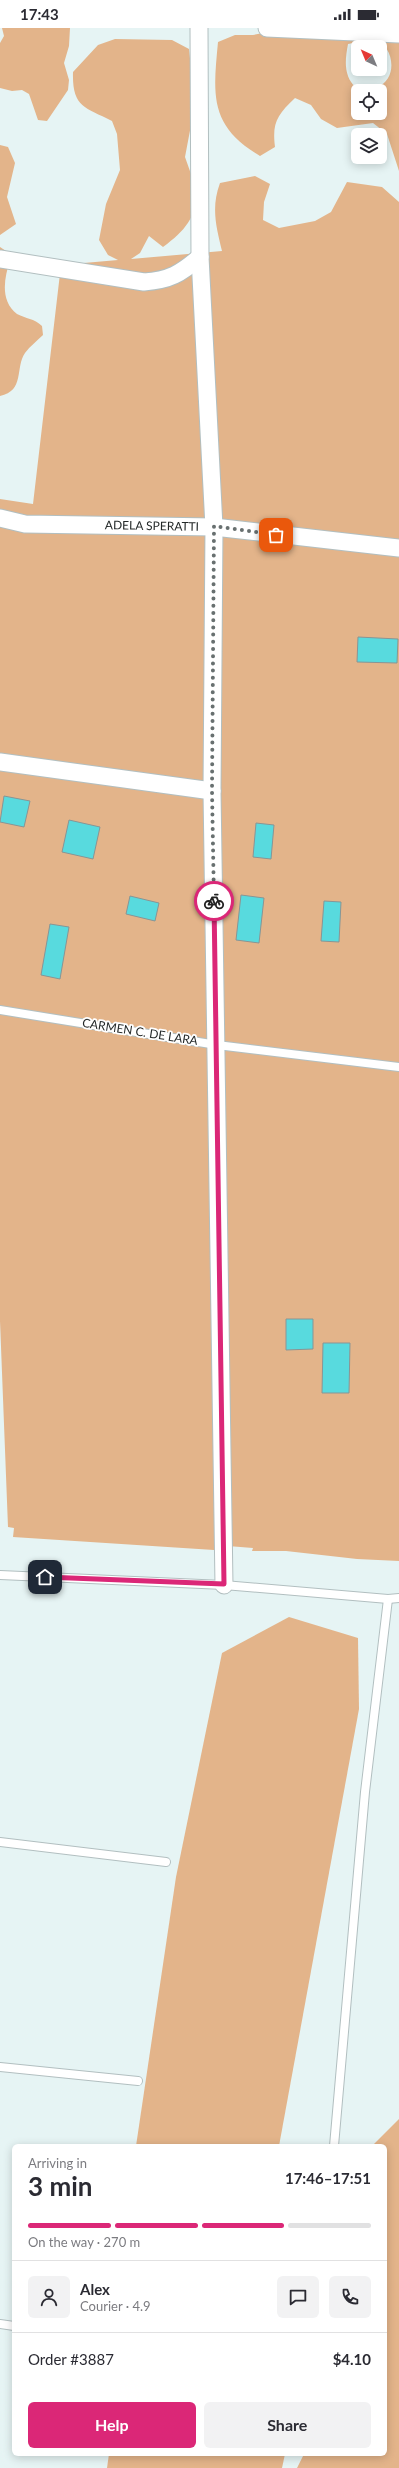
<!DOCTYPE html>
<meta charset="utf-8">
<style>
body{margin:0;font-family:Lato,sans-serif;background:#f2f2f3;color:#2b2b33;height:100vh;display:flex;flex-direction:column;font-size:15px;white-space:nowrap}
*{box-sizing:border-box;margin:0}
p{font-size:13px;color:#7c7c81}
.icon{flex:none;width:22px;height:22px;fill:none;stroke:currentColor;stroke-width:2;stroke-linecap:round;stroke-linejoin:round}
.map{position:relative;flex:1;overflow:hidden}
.sheet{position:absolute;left:12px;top:2116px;width:375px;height:312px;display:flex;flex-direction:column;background:#fff;border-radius:6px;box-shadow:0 2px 10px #0003}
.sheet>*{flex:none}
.needle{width:26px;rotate:316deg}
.buttons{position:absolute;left:351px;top:12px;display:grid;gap:8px}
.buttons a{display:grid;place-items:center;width:36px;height:36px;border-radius:6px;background:#fff;box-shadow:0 2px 10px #0003;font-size:20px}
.pin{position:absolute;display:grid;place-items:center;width:34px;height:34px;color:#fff;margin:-17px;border-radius:8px;box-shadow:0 2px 6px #0006}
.courier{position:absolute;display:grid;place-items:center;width:40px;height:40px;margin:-20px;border:3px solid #db2777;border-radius:50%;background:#fff;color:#222;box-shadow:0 1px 5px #0007}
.summary em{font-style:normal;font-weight:700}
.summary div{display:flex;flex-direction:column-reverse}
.summary{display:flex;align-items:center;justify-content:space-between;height:68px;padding:0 16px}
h1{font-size:26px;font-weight:700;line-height:30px}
.bar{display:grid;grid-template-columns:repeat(4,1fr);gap:6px 4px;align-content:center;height:48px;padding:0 16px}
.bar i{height:5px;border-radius:3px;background:#e1e1e2}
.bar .selected{background:#db2777}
.bar p{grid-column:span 4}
.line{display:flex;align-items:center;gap:10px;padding:0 16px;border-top:1px solid #e1e1e2}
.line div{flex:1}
.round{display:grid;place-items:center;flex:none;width:42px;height:42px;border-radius:6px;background:#f2f2f3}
.cta{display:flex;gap:8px;margin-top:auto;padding:8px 16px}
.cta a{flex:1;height:46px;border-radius:6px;background:#db2777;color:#fff;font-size:16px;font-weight:700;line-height:46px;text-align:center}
.cta a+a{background:#f2f2f3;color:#2b2b33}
.status{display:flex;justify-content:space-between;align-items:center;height:28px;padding:0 20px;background:#fff;direction:ltr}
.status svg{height:11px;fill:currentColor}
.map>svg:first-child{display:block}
</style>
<div class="status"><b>17:43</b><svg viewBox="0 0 49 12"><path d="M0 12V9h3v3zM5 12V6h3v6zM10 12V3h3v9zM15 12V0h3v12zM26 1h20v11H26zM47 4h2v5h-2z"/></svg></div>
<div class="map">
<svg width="399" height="2440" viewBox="0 0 399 2440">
<rect width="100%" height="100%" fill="#e6f4f4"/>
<g fill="#e3b48a" fill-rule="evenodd">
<path d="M2,0h68l-1,18 -5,17 5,17 -1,10 -21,31 -9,-1 -9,-26 -7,-4 -10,1 -12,-3v-45l4,-7z"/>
<path d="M288,0l111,7v136l-12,-37 -14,-11 -36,5 -16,-9 -10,-14 -16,-7c-18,17 -23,25 -20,49l-15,9c-51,-30 -47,-61 -42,-114l17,-7h18zM374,11c20,6 25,40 3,48 -6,2 -13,1 -20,2 -14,-13 -12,-28 -9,-45zM358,63h22v22h-22z"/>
<path d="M115,11l57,1 17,9 6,55 -10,53 6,17 9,16c-6,29 -14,40 -37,57l-14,-11 -9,17 -9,6 91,-8c-6,-25 -11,-44 -2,-68l35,-7 15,8 -6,18 -1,18 16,8 36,-7 16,-9 16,-30 35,5 17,15v1359l-42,-2 -71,-8h-34l1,-3 -38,-3 -1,5 -201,-13 1,-9 -6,-1 -8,-206v-822l33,5 28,-239 57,-5 -10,-5 -9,-15 7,-36 14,-34 -3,-36 -5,-13c-28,-14 -40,-14 -39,-49l25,-27z"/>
<path d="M0,117l8,2 7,16 -8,34 9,27 -16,11z"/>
<path d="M0,219l6,4 4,9c-6,19 -10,41 7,54 9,5 17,4 25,12l1,9c-6,6 -13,11 -18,18 -10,14 0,38 -25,43z"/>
<path d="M289,1589l69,21 1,71 -80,437h-143l40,-269 46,-224z"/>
<path d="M399,2091v349h-102l7,-14h81v-308h-13z"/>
<path d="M109,2426h176l-3,14h-175z"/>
</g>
<g fill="#58dade" stroke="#889595">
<path d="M358,609l40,2 -1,24 -40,-1z"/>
<path d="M4,768l26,5 -6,26 -24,-5z"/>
<path d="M69,792l31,7 -7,32 -31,-7z"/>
<path d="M256,795l18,2 -3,34 -18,-2z"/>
<path d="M241,867l23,3 -5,45 -23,-3z"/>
<path d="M130,868l29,7 -4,18 -29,-7z"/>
<path d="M324,873l17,1 -2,40 -18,-1z"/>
<path d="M50,896l19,3 -9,52 -19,-4z"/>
<path d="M286,1291h27v30l-27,1z"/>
<path d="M323,1315h27l-1,50h-27z"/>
</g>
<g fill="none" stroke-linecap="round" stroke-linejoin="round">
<defs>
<g id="lane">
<path d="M0,982l217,35 182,22"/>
<path d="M0,1547l224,10 164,14 11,-1"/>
<path d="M0,1814l166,20"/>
<path d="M0,2039l138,14"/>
<path d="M334,2118l31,-354 23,-193"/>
<path d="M0,2296l14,2"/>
</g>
<g id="street">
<path d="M199,0l1,229 14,270 -2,264 12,794"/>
<path d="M267,0l132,6"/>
<path d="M0,231l144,23c26,-2 36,-8 56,-25"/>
<path d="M0,490l25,6 189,3 185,21"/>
<path d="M0,734l212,29"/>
</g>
</defs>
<use href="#lane" stroke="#b2bfc0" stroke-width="10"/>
<use href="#street" stroke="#b2bfc0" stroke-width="19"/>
<use href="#lane" stroke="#fff" stroke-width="8"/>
<use href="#street" stroke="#fff" stroke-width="17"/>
</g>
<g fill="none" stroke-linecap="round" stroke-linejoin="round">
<path stroke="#687070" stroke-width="4" stroke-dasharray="0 7.2" d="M214,873l-2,-110 2,-265 62,9"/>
<path stroke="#db2777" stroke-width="5" d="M45,1549l179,7 -10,-683"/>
</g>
<g text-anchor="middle" stroke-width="3.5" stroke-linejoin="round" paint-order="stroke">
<g font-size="12" fill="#242929" stroke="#fff">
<text transform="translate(152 498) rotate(1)" y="4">ADELA SPERATTI</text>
<text transform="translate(140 1004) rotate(9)" y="4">CARMEN C. DE LARA</text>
</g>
</g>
</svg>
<div class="buttons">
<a><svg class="needle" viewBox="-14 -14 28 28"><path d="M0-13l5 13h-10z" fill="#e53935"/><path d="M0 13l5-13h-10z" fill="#7c7c81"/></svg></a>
<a><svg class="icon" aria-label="locate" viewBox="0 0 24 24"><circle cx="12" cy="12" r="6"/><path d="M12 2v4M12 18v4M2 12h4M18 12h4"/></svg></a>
<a><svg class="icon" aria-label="layers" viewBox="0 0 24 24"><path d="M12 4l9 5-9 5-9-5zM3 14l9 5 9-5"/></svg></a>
</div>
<div class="pin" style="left:276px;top:507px;background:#ea580c"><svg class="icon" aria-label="bag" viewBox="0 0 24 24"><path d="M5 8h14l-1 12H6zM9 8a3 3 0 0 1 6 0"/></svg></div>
<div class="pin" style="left:45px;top:1549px;background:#1f2937"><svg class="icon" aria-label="home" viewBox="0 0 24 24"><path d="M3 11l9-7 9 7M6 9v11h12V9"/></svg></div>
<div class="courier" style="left:214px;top:873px"><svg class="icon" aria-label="bike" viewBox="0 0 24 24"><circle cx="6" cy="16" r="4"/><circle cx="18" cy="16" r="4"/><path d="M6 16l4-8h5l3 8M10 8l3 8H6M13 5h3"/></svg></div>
<section class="sheet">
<div class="summary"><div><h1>3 min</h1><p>Arriving in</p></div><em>17:46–17:51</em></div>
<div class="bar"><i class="selected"></i><i class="selected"></i><i class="selected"></i><i></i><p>On the way · 270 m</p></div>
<div class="line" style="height:72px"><a class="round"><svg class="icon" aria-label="person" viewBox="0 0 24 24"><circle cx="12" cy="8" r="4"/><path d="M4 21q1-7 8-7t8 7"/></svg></a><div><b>Alex</b><p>Courier · 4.9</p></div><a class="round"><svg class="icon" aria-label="chat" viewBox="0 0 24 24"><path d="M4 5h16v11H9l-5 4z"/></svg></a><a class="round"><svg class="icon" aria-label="phone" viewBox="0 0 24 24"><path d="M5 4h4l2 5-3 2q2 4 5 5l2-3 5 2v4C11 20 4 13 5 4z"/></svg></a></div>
<div class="line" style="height:52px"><div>Order #3887</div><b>$4.10</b></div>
<div class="cta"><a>Help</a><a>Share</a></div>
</section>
</div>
